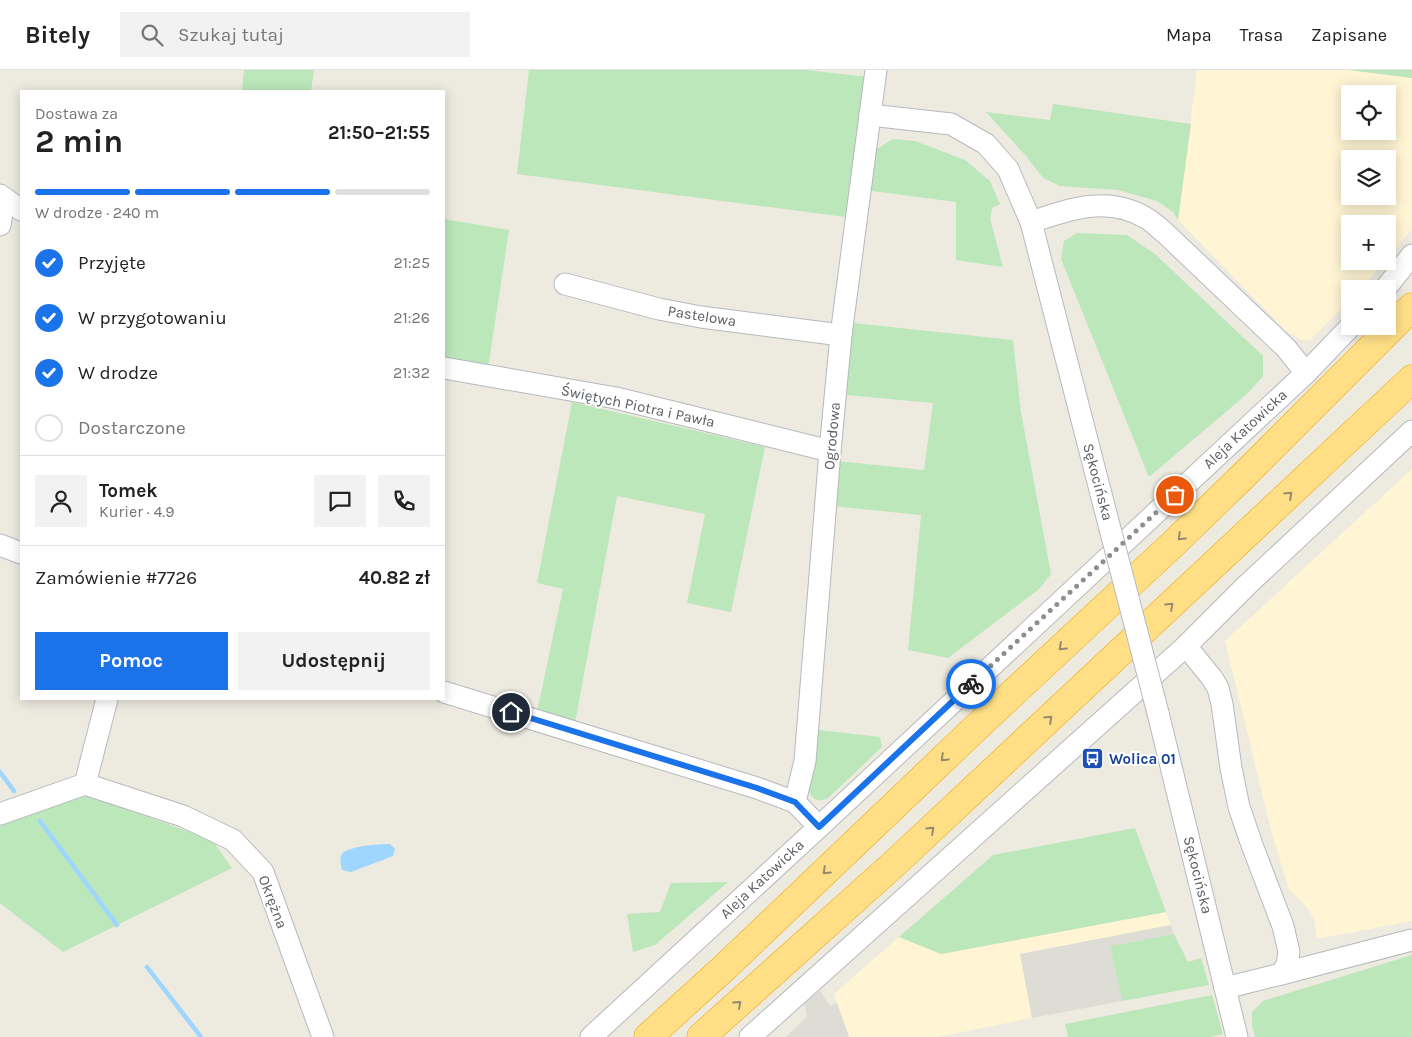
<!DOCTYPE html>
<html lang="pl">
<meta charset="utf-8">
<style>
body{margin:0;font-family:Karla,sans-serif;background:#f2f2f2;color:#222;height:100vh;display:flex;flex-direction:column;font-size:19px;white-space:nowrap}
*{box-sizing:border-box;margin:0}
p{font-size:16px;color:#767676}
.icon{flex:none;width:28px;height:28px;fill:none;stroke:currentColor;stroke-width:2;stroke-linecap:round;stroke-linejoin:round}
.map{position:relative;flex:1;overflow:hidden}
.drawer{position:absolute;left:20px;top:20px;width:425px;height:610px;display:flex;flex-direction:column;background:#fff;border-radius:0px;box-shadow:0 2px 12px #0003}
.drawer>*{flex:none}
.buttons{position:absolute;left:1341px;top:15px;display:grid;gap:10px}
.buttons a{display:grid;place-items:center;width:55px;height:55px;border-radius:0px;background:#fff;box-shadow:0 2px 12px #0003;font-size:25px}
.pin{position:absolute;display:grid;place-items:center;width:42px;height:42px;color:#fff;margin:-21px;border:2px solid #fff;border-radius:50%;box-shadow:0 1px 5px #0007}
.courier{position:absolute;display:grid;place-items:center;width:50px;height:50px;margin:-25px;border:4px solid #1a73e8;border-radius:50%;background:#fff;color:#222;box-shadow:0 1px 6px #0007}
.head em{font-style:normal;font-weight:700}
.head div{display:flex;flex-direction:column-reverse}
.head{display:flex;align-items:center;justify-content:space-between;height:85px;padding:0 15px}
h1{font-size:32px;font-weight:700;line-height:38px}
.bar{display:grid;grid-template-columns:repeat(4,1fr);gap:8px 5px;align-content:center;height:60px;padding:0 15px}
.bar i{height:6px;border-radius:4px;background:#e0e0e0}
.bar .active{background:#1a73e8}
.bar p{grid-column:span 4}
.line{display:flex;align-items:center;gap:12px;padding:0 15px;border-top:1px solid #e0e0e0}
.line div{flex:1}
.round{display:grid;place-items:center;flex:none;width:52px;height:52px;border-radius:0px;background:#f2f2f2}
ol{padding:0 15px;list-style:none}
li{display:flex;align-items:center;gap:15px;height:55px}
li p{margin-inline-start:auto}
li .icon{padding:5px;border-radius:50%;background:#1a73e8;color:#fff;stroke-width:4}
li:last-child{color:#767676}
li i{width:28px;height:28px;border:2px solid #e0e0e0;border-radius:50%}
.action{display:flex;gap:10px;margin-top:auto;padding:10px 15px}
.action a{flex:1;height:58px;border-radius:0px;background:#1a73e8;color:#fff;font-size:20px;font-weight:700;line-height:58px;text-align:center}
.action a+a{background:#f2f2f2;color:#222}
header{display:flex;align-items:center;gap:30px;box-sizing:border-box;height:70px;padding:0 25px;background:#fff;border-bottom:1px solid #e0e0e0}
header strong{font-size:24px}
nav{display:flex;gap:28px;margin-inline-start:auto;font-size:18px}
.search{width:350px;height:45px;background:#f2f2f2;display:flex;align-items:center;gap:12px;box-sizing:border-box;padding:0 18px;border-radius:0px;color:#767676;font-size:19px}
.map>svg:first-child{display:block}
</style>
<header>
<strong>Bitely</strong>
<div class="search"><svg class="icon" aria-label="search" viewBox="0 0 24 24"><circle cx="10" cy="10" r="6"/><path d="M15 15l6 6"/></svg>Szukaj tutaj</div>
<nav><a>Mapa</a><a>Trasa</a><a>Zapisane</a></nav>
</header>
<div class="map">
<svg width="1412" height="967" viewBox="0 0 1412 967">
<rect width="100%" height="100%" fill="#edeae0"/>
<g fill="#fff5d4" fill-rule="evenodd">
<path d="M1197,0h157l58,8v151l-24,29v-34h-38v37h35l-24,28h-11v11l-40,40h-9l-16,-10 -107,-110zM1350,24h38v37h-38zM1350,89h38v37h-38z"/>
<path d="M1412,399v452l-95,18 -3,-21 -11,-16 -14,-12 -18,-60 -46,-189z"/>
<path d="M1166,842l5,13 -151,29 12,64 -94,19h-89l-15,-43 65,-57 42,17z"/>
</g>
<g fill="#dddcd5">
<path d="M1171,855l3,9 -64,12 12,55 -90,17 -12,-64z"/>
<path d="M820,921l10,15 7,-3 12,34h-63l21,-21 -3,-12z"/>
</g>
<g fill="#bbe7bb">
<path d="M244,0h70l-3,21h-69z"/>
<path d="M529,0h277l62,7 -23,140 -328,-43z"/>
<path d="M1348,0h64v8z"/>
<path d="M1053,34l138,20 -13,96 -5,-8 -16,-11 -39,-11 -58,-4 -17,-8 -17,-22 -40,-44 64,8z"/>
<path d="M893,69l22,2 50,19 25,21 10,23 -8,4 -2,11 13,48 -47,-7v-58l-91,-12 7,-38z"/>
<path d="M444,149l65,11 -20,132 -3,9 -42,-9z"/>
<path d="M1077,163l50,2 28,19 108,102v20l-16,18 -98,83 -88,-218 3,-18z"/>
<path d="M853,253l160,17 8,72 30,162 -12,15 -91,69 -40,-8 13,-135 -90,-9 6,-45 87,9 9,-67 -87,-8z"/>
<path d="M572,332l193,45 -34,165 -44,-9 18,-89 -88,-18 -42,227 -38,-11 26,-123 -26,-6z"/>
<path d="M811,659l69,8 2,10 -55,52c-4,1 -8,2 -12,0 -15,-8 -6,-55 -4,-70z"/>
<path d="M90,726l122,44 20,28 -169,84 -63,-49v-81l74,-25z"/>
<path d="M1135,758l31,84 -225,42 -42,-17 94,-82z"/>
<path d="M728,812l-73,63 -22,7 -6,-38 33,-2 11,-29z"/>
<path d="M1174,864l14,28 13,-4 8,27 -87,16 -12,-55z"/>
<path d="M1412,885v82h-157l-3,-11v-14l11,-11z"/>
<path d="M1212,925l11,39 -13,3h-142l-3,-13z"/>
</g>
<path fill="#9fd6ff" d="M390,774l5,5 -2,7 -42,16 -9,-2c-1,-5 -3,-12 0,-16 6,-8 38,-10 48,-10z"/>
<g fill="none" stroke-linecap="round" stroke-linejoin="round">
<g stroke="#9fd6ff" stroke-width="4.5">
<path d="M0,702l14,19"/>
<path d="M40,751l77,104"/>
<path d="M147,897l54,70"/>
</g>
<defs>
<g id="minor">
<path d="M870,45l81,9 35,20 22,25 23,53 70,272"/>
<path d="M0,125l21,15"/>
<path d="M1031,152c39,-13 77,-27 115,-4 7,4 13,10 19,15l121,115 20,25"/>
<path d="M0,155l4,-25"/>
<path d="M565,214l94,25 42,8 140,18"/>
<path d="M1385,219l27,-34"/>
<path d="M444,298l172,30 214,53"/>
<path d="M0,475l21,8"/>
<path d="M1186,576l26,32 6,10 4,16 9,64 8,39 13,38 31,81 6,26 -2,13 -6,9 -56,14"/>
<path d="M444,622l313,96 38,14 24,25"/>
<path d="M1158,643l79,324"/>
<path d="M85,714l98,32 50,24 30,32 60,165"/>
<path d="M795,732l10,-41 25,-310 11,-116 35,-265"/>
<path d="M0,744l85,-30 22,-85"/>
<path d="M1281,904l131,-34"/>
<path d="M591,967l228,-210 487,-454 45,-47"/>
<path d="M750,967l436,-391 61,-61 165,-154"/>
</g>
<g id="highway">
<path d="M648,967l76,-69 259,-247 189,-176 69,-67 171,-171"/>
<path d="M701,967l194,-174 517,-484"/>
</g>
</defs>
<use href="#minor" stroke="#b6b9be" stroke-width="23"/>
<use href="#highway" stroke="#eea200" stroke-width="29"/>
<use href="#minor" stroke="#fff" stroke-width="21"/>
<use href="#highway" stroke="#ffdf86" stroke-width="28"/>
<defs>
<path id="minor-bridge" d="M1101,424l57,219"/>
</defs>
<use href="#minor-bridge" stroke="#b6b9be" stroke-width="23" stroke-linecap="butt"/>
<use href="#minor-bridge" stroke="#fff" stroke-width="21"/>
</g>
<defs><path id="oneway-chevron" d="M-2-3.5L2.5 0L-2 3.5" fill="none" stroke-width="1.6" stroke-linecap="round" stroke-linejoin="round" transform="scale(1.25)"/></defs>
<g stroke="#938a6f">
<use href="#oneway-chevron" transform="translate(1289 425) rotate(-43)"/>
<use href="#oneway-chevron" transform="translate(1181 467) rotate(136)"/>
<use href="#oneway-chevron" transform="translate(1170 536) rotate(-43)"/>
<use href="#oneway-chevron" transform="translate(1062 577) rotate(137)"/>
<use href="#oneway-chevron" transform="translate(1049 649) rotate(-43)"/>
<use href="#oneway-chevron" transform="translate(944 688) rotate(136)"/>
<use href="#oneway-chevron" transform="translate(931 760) rotate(-43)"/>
<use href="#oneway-chevron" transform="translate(826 801) rotate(136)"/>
<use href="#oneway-chevron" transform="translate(738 934) rotate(-42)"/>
</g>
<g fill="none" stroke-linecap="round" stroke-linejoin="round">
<path stroke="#8d8e8e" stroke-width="5" stroke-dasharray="0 9" d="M971,614l204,-189"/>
<path stroke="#1a73e8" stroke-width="6" d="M511,642l246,76 38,14 24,25 152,-143"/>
</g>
<defs>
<symbol id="bus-square" viewBox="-11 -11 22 22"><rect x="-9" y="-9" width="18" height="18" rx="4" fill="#1a4fb4" stroke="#fff"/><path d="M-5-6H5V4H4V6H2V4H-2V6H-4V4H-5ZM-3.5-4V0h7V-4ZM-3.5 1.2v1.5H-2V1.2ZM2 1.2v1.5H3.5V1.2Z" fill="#fff"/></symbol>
</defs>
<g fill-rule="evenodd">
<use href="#bus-square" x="1080" y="676" width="25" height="25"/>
</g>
<g text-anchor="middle" stroke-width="4" stroke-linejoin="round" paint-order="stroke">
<g font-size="15" fill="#595d62" stroke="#fff">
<text transform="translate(702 246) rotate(9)" y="5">Pastelowa</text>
<text transform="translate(638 336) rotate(12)" y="5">Świętych Piotra i Pawła</text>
<text transform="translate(1245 359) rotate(-43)" y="5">Aleja Katowicka</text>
<text transform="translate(832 366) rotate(-85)" y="5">Ogrodowa</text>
<text transform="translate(1098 412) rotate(75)" y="5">Sękocińska</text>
<text transform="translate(1198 805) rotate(76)" y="5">Sękocińska</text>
<text transform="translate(762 809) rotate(-43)" y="5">Aleja Katowicka</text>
<text transform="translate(273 832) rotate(69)" y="5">Okrężna</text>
</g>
<g font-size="15" font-weight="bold" fill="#164399" stroke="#fff" text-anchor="start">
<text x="1109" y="694">Wolica 01</text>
</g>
</g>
</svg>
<div class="buttons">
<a><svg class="icon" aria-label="locate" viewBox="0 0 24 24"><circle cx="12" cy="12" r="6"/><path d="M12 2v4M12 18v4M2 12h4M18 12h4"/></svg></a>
<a><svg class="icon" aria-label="layers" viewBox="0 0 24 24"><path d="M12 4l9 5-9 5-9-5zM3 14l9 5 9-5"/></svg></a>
<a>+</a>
<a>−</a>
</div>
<div class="pin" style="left:1175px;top:425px;background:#ea580c"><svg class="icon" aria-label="bag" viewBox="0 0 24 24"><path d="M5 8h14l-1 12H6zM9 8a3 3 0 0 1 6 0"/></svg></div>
<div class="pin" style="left:511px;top:642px;background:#1f2937"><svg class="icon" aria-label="home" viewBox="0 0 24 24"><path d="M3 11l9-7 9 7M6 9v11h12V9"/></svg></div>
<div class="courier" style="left:971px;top:614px"><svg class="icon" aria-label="bike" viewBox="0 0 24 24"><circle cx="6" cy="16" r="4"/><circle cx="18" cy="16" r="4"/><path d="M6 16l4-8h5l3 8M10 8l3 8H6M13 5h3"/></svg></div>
<section class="drawer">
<div class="head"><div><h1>2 min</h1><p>Dostawa za</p></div><em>21:50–21:55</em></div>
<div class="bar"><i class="active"></i><i class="active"></i><i class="active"></i><i></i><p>W drodze · 240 m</p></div>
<ol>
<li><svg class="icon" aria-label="check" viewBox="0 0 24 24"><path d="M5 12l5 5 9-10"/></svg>Przyjęte<p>21:25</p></li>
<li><svg class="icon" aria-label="check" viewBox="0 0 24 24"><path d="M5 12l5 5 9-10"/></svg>W przygotowaniu<p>21:26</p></li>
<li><svg class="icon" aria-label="check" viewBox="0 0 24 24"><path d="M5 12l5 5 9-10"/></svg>W drodze<p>21:32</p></li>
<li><i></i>Dostarczone</li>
</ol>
<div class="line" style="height:90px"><a class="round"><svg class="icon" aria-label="person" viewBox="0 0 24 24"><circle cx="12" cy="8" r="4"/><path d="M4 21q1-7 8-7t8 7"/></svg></a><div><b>Tomek</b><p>Kurier · 4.9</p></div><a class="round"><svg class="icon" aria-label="chat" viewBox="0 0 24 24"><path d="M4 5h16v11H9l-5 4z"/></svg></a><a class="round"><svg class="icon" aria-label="phone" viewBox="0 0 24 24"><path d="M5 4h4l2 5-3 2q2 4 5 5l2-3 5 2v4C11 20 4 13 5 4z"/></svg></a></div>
<div class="line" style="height:65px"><div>Zamówienie #7726</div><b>40.82 zł</b></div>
<div class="action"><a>Pomoc</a><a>Udostępnij</a></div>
</section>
</div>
